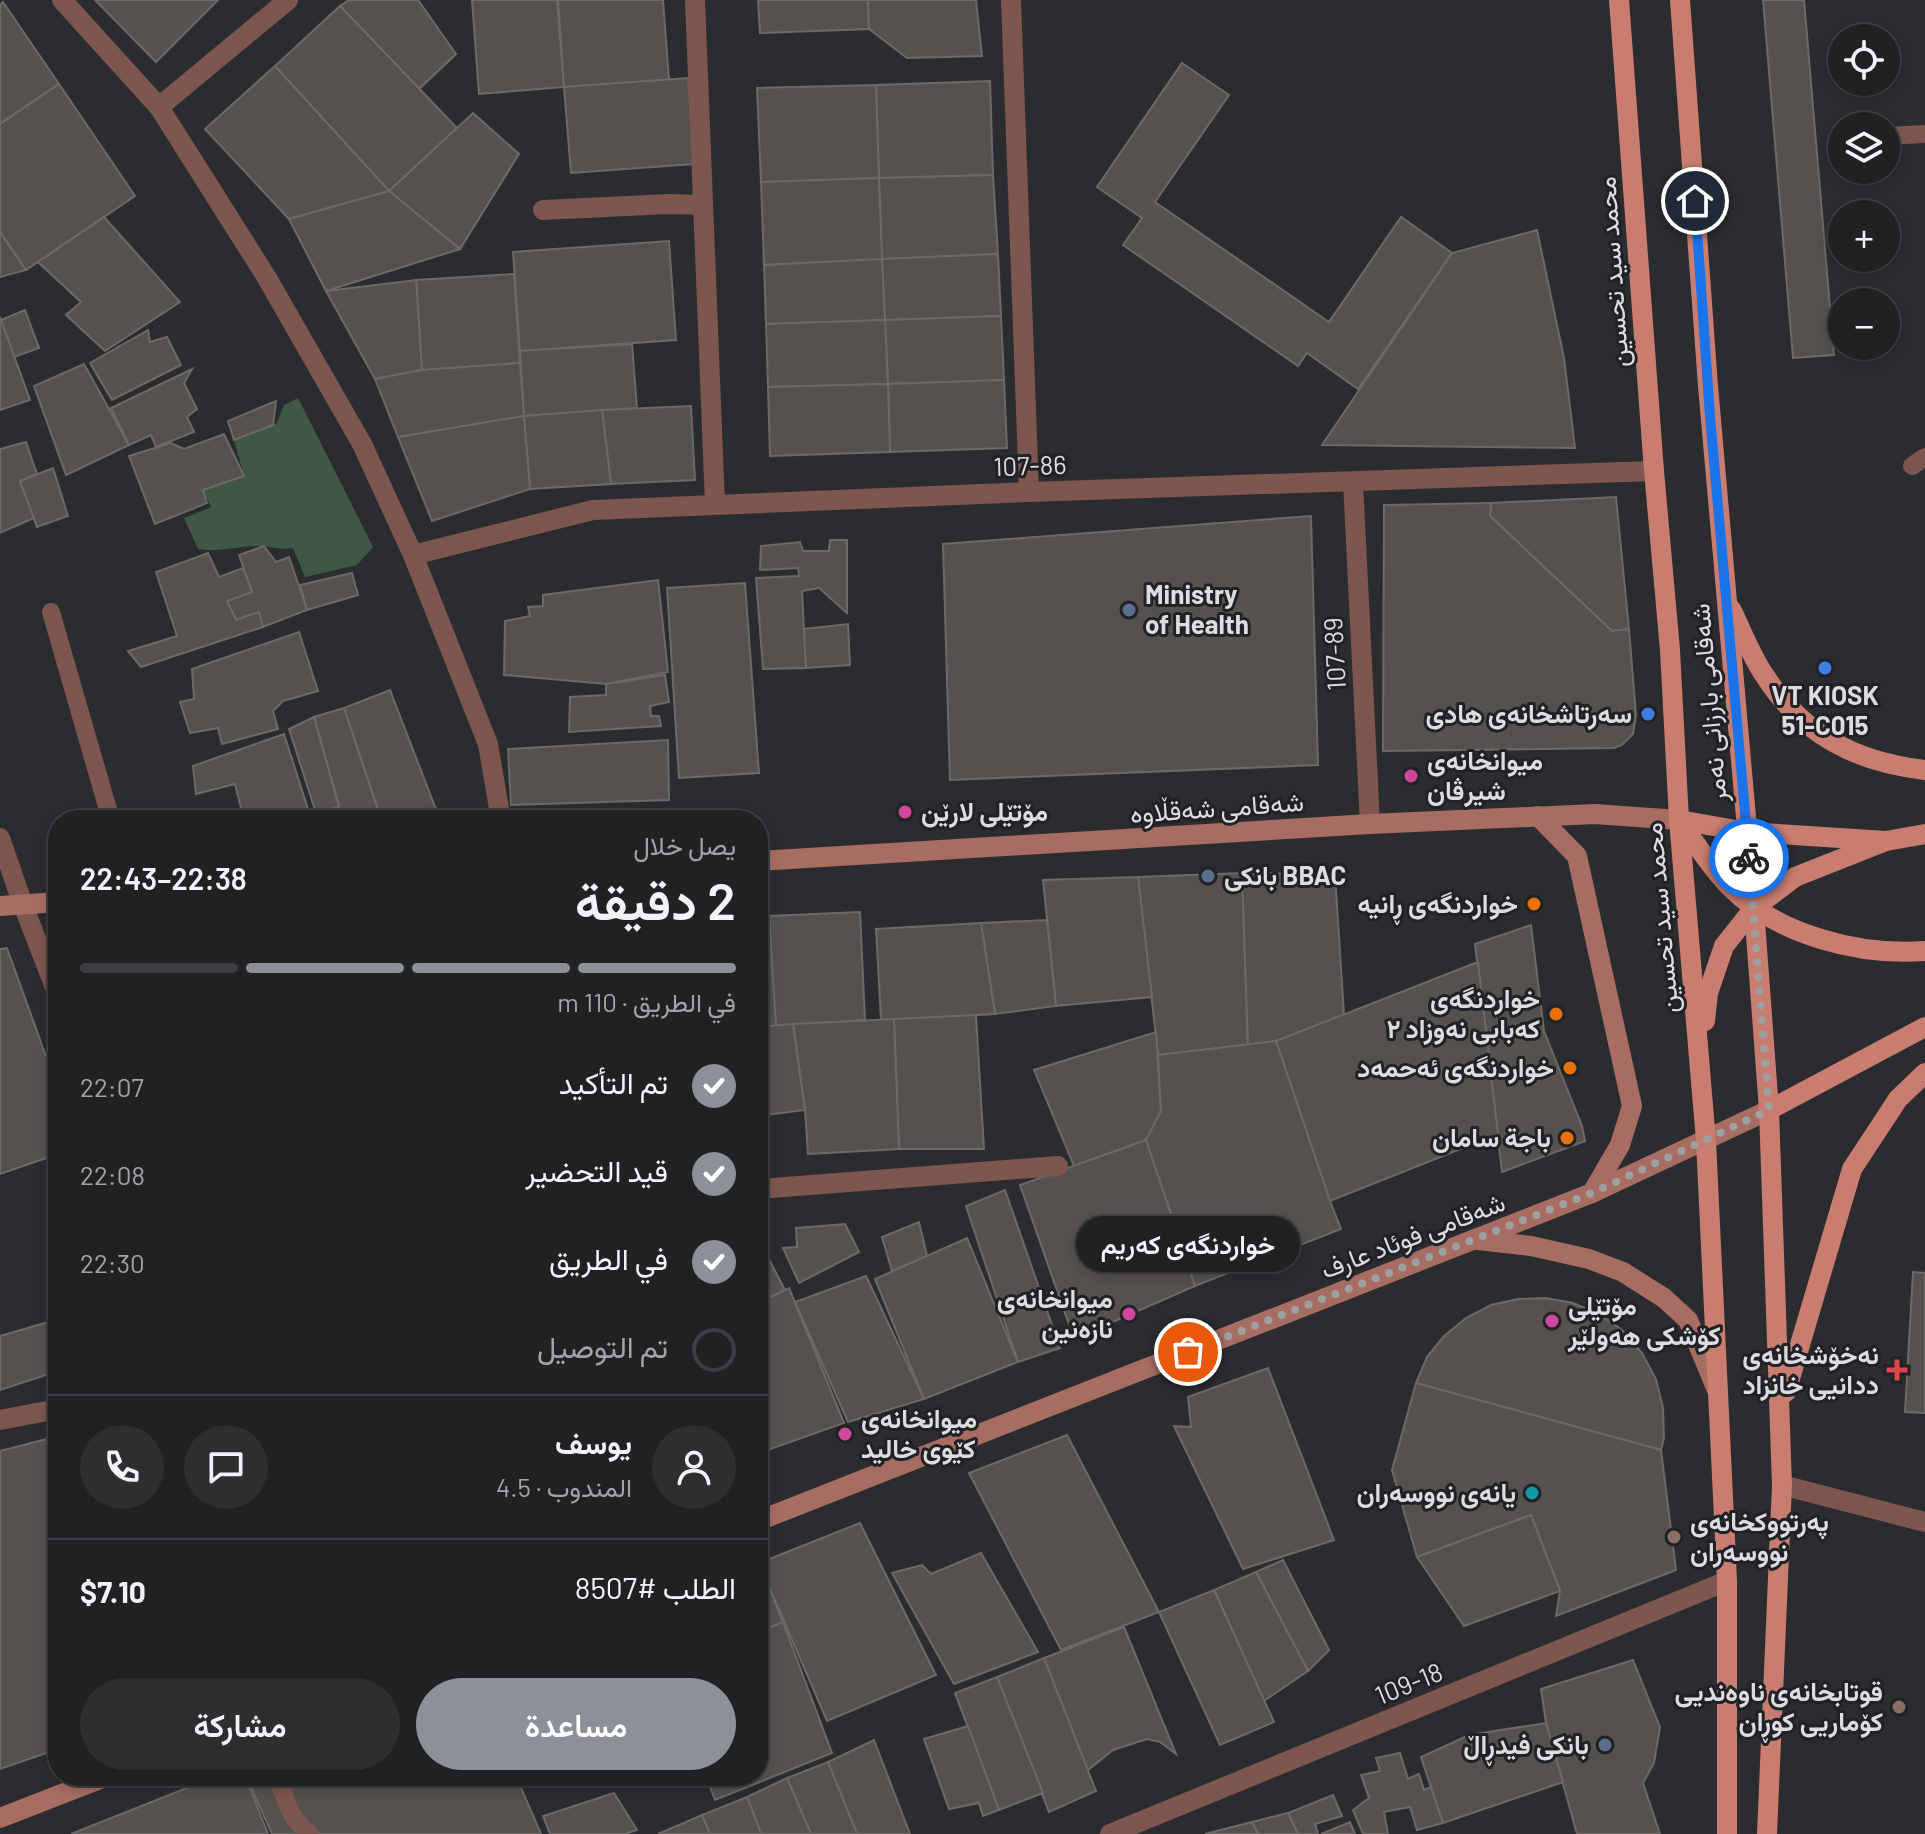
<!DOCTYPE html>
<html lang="ar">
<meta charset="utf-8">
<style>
body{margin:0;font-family:Barlow,Vazirmatn,sans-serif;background:#2d2e30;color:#f1f3f6;direction:rtl;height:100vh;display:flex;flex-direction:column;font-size:30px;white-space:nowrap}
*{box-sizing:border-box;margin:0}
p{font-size:26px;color:#a2a3a6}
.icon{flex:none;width:44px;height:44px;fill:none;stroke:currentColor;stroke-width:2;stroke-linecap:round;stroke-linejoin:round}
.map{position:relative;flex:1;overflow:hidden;direction:ltr}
.side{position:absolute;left:48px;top:810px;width:720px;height:976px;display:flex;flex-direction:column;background:#202123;border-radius:32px;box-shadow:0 4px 12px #0003,0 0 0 2px #3d3e41;direction:rtl}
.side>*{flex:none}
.fabs{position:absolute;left:1828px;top:24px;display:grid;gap:16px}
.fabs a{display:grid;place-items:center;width:72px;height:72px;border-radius:50%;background:#202123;box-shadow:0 4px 12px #0003,0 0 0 2px #3d3e41;font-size:40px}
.pin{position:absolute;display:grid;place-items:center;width:68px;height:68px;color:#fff;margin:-34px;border:4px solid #fff;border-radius:50%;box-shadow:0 2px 8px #0007}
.courier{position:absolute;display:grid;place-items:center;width:80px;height:80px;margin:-40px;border:6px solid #1a73e8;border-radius:50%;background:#fff;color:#222;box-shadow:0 2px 10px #0007}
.bubble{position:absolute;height:56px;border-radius:28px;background:#202123;box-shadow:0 4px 12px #0003,0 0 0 2px #3d3e41;font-size:26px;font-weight:600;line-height:56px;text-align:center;direction:rtl}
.headline em{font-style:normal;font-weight:600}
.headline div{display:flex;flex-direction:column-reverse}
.headline{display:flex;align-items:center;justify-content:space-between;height:136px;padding:0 32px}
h1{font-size:52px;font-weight:600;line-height:60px}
.bar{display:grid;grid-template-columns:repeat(4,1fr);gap:12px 8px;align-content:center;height:96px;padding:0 32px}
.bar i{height:10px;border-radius:6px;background:#3d3e41}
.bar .current{background:#8c9099}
.bar p{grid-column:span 4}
.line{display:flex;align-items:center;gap:20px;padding:0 32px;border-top:2px solid #3d3e41}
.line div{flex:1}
.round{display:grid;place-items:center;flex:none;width:84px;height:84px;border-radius:42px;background:#2d2e30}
ol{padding:0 32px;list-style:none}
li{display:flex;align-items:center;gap:24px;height:88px}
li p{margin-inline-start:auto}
li .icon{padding:8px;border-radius:50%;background:#8c9099;color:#fff;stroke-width:4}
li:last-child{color:#a2a3a6}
li i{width:44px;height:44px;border:4px solid #3d3e41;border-radius:50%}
.primary-button{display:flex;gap:16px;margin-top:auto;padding:16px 32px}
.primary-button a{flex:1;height:92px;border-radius:48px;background:#8c9099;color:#fff;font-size:32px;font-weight:600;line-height:92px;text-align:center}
.primary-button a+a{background:#2d2e30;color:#f1f3f6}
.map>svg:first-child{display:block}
</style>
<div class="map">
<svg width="1925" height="1834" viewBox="0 0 1925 1834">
<rect width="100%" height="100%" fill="#2b2c2f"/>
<path fill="#3f5845" d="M298,398l75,149 -16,18 -52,12 -12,-29c-14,2 -18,-1 -31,-2 -23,-1 -42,7 -64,3l-14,-31 27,-11 -8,-17 41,-14 -10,-36 43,-17 7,-18z"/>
<g fill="#54514f" stroke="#6c6967" stroke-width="2">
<path d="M95,0h123l-62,62z"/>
<path d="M349,0h69l38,54 -37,35 -79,-83z"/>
<path d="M472,0h85l7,87 -85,7z"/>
<path d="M558,0h105l6,80 -105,7z"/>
<path d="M758,0h110l1,29 -109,4z"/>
<path d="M868,0h108l6,56 -75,2 -38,-29z"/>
<path d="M1763,0h41l30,355 -41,3z"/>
<path d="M3,2l56,82 -59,40v-119z"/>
<path d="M340,6l117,122 -68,63 -114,-125z"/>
<path d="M1182,63l47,32 -74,107 174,120 72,-105 51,36 -94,136 -51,-36 -9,13 -175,-121 19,-27 -45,-31z"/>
<path d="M275,66l114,125 -100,28 -84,-90z"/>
<path d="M688,78l6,86 -123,9 -7,-86z"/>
<path d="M990,81l3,94 -114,3 -3,-93z"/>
<path d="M59,84l76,112 -109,74 -26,-38v-108z"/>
<path d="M876,85l3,93 -118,4 -4,-94z"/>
<path d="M473,113l46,41 -59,95 -71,-58z"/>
<path d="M993,175l5,79 -116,5 -3,-81z"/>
<path d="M879,178l3,81 -118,6 -3,-83z"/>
<path d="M389,191l71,58 -134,42 -37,-72z"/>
<path d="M104,217l76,85 -75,49 -39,-36 15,-13 -43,-40z"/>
<path d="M1537,230l27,128 11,90 -253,-3 130,-192z"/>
<path d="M0,232l26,38 -26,7z"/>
<path d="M669,241l7,99 -156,11 -7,-99z"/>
<path d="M998,254l3,62 -116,4 -3,-61z"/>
<path d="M882,259l3,61 -119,4 -2,-59z"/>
<path d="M514,274l6,89 -98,7 -6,-90z"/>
<path d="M416,280l6,90 -47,9 -49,-88z"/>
<path d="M25,310l14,38 -25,9 -13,-37z"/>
<path d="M1001,316l3,64 -116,4 -3,-64z"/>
<path d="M0,317l30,83 -30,10z"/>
<path d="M885,320l3,64 -120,3 -2,-63z"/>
<path d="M148,330l2,12 17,-5 14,28 -69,35 -22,-37z"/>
<path d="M632,344l5,64 -113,8 -4,-65z"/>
<path d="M520,363l4,53 -126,21 -23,-58 47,-9z"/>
<path d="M84,364l45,81 -63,30 -32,-89z"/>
<path d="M192,369l-8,14 13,26 -10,8 7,15 -38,15 -5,-12 -22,10 -18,-37z"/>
<path d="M1004,380l3,68 -117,4 -2,-68z"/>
<path d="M888,384l2,68 -120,4 -2,-69z"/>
<path d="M276,401l-3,24 -39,15 -6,-19z"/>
<path d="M691,406l4,74 -84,4 -9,-74z"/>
<path d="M602,410l9,74 -81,5 -6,-73z"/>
<path d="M524,416l6,73 -98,32 -34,-84z"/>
<path d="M224,434l20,42 -41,14 4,13 -52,21 -26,-68 42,-13 13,6z"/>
<path d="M26,442l11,32 -17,7 14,37 -34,15v-84z"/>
<path d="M53,468l15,48 -31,11 -17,-46z"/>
<path d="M1616,497l13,132 -17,2 -122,-115 1,-13z"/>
<path d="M1491,503l-1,13 122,115 17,-2 7,86 -3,19 -11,11 -8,3 -231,3 1,-246z"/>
<path d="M1311,516l7,249 -368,15 -7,-236z"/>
<path d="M830,540h17v73l-28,-25 -17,3 4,77 -43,1 -7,-91 43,-2 -1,-8 -38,2 1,-24 39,-4 3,9h26z"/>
<path d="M264,546l12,16 13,-5 18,53 -44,17 -4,-15 -23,8 -9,-19 25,-9 -13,-37z"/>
<path d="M208,553l11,24 24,-9 9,24 -25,9 9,19 23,-8 4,15 -122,40 -13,-16 49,-15 -21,-64z"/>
<path d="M352,573l6,22 -51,15 -7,-25z"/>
<path d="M658,580l10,92 -62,12 -102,-9 1,-54 25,-5 -2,-9 15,-1v-11z"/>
<path d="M745,583l14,190 -80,5 -12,-190z"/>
<path d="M848,624l2,41 -44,3 -2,-39z"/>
<path d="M299,632l19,59 -35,10 -10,10 5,18 -56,15 -4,-16 -28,5 -10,-31 14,-3 -2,-30z"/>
<path d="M665,675l4,27 -19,4 1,10h8l2,10 -92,6 1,-35 36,-2v-11z"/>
<path d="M390,690l47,122 -59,-2 -34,-102z"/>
<path d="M344,708l34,102 -32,10h-3l-29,-103z"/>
<path d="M314,717l25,90 -23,6 -27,-84z"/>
<path d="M284,734l24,75 -64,11 -9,-36 -39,10 -3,-28z"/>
<path d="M668,740l1,60 -158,5 -3,-56z"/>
<path d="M1242,873l6,173 -90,9 -20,-178z"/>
<path d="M1242,873l93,1 9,141 -68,26 -28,5z"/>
<path d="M1138,877l14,120 -96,9 -13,-126z"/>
<path d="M860,912l5,108 -89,6 -7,-110z"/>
<path d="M769,916l7,110 -18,1v-110z"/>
<path d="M1047,920l9,86 -61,8 -14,-91z"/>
<path d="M981,923l14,91 -114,6 -5,-91z"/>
<path d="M1531,925l13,106 38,95 3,15 -83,31 -27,-228z"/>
<path d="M7,948l51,142v64l-58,20v-225z"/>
<path d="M1478,962l20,172 -168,67 -54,-160z"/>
<path d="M976,1015l8,134h-85l-5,-130z"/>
<path d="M894,1019l5,130 -91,5 -3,-44 -12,-86z"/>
<path d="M793,1024l12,86 -47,6v-89z"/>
<path d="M1156,1032l5,79 -15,29 -72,26 -40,-96z"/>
<path d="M1276,1041l54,160 11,28 -146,57 -49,-146 15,-29 -3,-56z"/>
<path d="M1146,1140l49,146 -121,53 -54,-154z"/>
<path d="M1005,1190l55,158 -42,14 -52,-156z"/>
<path d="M919,1222l8,34 -35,15 -10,-34z"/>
<path d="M845,1224l14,28 -60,31 -16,-35 14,-1 -1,-19z"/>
<path d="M758,1238l27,52 -27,13z"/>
<path d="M967,1238l51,124 -94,37 -49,-120z"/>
<path d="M1913,1272l12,1v140l-20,-1z"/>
<path d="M866,1276l58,123 -76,23 -53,-120z"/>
<path d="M789,1288l55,135 -82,29 -4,-12v-137z"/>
<path d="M1546,1298l27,5 26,11 23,16 20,23 14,26 7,29 1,30 -3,12 -245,-67 11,-26 17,-21 22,-18 25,-13 27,-6z"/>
<path d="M58,1319v52l-58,19v-54z"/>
<path d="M1268,1368l66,172 -91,29 -69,-143 17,1 -3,-30z"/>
<path d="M1416,1383l245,67 15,120 -120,46 4,-25 -29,-76 -114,42 -25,-87z"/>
<path d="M1067,1435l92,177 -98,38 -92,-177z"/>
<path d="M58,1436v313l-58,20v-318z"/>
<path d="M1531,1515l29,76 -96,35 -47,-69z"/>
<path d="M860,1523l76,152 -109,46 -68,-158z"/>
<path d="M981,1553l57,99 -84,32 -62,-111 30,-8 9,9z"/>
<path d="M1283,1560l46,90 -21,21 -52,-99z"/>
<path d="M759,1563l24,59 -25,11v-69z"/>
<path d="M1256,1572l52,99 -44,30 -50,-111z"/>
<path d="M1214,1590l60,132 -54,23 -61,-133z"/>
<path d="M783,1622l49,131 -117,47 -9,-24h52v-144z"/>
<path d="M1124,1627l52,127 -16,-12 -13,-3 -34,11 -25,20 -44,-112z"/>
<path d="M1044,1658l52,133 -47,21 -52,-135z"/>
<path d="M1633,1660l27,67 -6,36 -11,20 17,51h-83l-31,-111 -5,-34z"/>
<path d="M997,1677l46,116 -44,17 -44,-117z"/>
<path d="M1546,1723l17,59 -120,41 -22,-66 48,-22z"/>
<path d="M968,1726l31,84 -16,6 -4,-13 -30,6 -25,-70z"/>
<path d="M874,1740l36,94h-53l-29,-72z"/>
<path d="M1400,1753l8,26 11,-5 5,16 7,-3 12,36 -26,7 -7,-23 -26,5 4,22h-25l-10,-24 16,-12 -8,-23 19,-4 -4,-13z"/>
<path d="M828,1762l29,72h-46l-24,-56z"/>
<path d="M217,1776h28l23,58h-197z"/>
<path d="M246,1776h270l25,58h-269z"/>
<path d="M787,1778l24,56h-50l-14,-37z"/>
<path d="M614,1793l23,37 -12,4h-75l-7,-18z"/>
<path d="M1333,1795l9,21 -27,8 3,10h-20l-10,-21z"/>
<path d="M747,1797l14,37h-51l-8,-19z"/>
<path d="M1288,1813l10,21h-40l-6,-12z"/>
<path d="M702,1815l8,19h-52z"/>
<path d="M1252,1822l6,12h-53z"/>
<path d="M1350,1822l5,12h-34z"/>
</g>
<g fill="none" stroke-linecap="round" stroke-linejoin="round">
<g stroke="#7c564f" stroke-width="18">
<path d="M1886,136l39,-2"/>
<path d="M1912,466l13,-9"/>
<path d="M51,612l60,208"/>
<path d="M277,1776c8,21 13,45 33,58"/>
</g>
<g stroke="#7c564f" stroke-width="20">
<path d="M62,0l97,107 108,171 95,166 51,111 75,189 13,76"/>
<path d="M695,0l20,505"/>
<path d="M1011,0l18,492"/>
<path d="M159,107l129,-107"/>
<path d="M543,210l125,-6 35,1"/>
<path d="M1353,482l17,342"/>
<path d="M413,555l180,-45 436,-18 625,-21"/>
<path d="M0,838l23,67 35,90"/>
<path d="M758,1189l300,-23"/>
<path d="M0,1420l58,-11"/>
<path d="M1110,1834l617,-253"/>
</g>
<path stroke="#7c564f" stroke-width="20" d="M1782,1485l143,37"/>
<g stroke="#a76c62" stroke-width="20">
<path d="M1538,816l39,40 55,250 -12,39 -28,48"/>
<path d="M758,861l612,-37 225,-10 84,6"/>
<path d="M0,906l58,-4"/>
<path d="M1478,1240l53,6 58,13 34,13 41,26 24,22 28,68"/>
<path d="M758,1521l834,-328 177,-83"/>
<path d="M0,1818l108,-42"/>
</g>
<g stroke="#c97d70" stroke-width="20">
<path d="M1619,0l35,471 16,179 9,170 27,321 21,440v253"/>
<path d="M1680,0l28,386 46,522 15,202 13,375 -15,349"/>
<path d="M1731,609c11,22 20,47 34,67 38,59 91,86 160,94"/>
<path d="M1679,820l68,12 139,9 39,-7"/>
<path d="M1681,823c16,22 30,45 49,64 47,48 129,69 195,64"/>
<path d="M1705,1021l3,-28 16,-47 30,-38 41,-31 91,-36"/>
<path d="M1769,1110l156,-83"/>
<path d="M1786,1392l66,-223 46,-70 27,-26"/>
</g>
</g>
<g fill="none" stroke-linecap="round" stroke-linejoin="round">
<path stroke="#9e9fa1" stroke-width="8" stroke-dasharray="0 14.4" d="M1188,1352l404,-159 177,-83 -20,-252"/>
<path stroke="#1a73e8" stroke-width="10" d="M1695,201l15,215 39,442"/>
</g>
<g fill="#5c6f8a" stroke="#212225" stroke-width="3">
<circle cx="1129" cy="610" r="8"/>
<circle cx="1208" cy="876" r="8"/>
<circle cx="1605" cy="1745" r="8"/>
</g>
<g fill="#3f7fe0" stroke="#212225" stroke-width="3">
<circle cx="1825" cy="668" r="8"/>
<circle cx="1648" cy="714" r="8"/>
</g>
<g fill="#d1479c" stroke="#212225" stroke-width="3">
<circle cx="1411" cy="776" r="8"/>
<circle cx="905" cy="812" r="8"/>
<circle cx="1129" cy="1314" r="8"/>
<circle cx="1552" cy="1321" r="8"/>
<circle cx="845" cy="1434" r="8"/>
</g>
<g fill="#e8710a" stroke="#212225" stroke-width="3">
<circle cx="1534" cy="904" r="8"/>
<circle cx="1556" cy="1014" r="8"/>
<circle cx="1570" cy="1068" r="8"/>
<circle cx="1567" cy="1138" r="8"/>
</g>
<path fill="#e0444e" stroke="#212225" stroke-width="3" d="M1893 1358h8v8h8v8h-8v8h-8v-8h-8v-8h8z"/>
<circle fill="#0f9aa8" stroke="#212225" stroke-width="3" cx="1532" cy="1493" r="8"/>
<g fill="#8d6e63" stroke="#212225" stroke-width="3">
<circle cx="1674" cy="1537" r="8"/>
<circle cx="1899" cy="1707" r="8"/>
</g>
<g text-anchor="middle" stroke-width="6" stroke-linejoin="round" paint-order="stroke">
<g font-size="26" fill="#dcdddf" stroke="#212225">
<text transform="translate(1613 272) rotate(-94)" y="9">محمد سید تحسین</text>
<text transform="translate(1030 466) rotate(-2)" y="9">107-86</text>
<text transform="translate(1335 654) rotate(-93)" y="9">107-89</text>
<text transform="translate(1709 703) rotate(-95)" y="9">شەقامی بارزانی نەمر</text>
<text transform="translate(1217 808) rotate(-4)" y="9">شەقامی شەقڵاوە</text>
<text transform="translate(1661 918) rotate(-95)" y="9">محمد سید تحسین</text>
<text transform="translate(1413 1236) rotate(-21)" y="9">شەقامی فوئاد عارف</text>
<text transform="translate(1409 1684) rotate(-22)" y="9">109-18</text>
</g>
<g font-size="26" font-weight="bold" fill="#dcdddf" stroke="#212225" text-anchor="end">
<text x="1145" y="604" text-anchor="start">Ministry<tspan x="1145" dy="30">of Health</tspan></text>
<text x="1825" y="705" text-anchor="middle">VT KIOSK<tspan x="1825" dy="30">51-C015</tspan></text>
<text x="1632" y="723">سەرتاشخانەی ھادی</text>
<text x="1427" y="770" text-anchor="start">میوانخانەی<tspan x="1427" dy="30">شیرڤان</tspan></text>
<text x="921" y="821" text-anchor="start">مۆتێلی لارێن</text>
<text x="1224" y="885" text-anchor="start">بانکی BBAC</text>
<text x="1518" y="913">خواردنگەی ڕانیە</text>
<text x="1540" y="1008">خواردنگەی<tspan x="1540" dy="30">کەبابی نەوزاد ٢</tspan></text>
<text x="1554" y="1077">خواردنگەی ئەحمەد</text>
<text x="1551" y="1147">باجة سامان</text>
<text x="1113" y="1308">میوانخانەی<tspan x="1113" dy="30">نازەنین</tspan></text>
<text x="1568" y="1315" text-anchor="start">مۆتێلی<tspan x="1568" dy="30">کۆشکی ھەولێر</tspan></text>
<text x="1879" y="1364">نەخۆشخانەی<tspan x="1879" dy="30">ددانیی خانزاد</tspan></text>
<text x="861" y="1428" text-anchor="start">میوانخانەی<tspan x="861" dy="30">کێوی خالید</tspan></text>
<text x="1516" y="1502">یانەی نووسەران</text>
<text x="1690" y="1531" text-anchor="start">پەرتووکخانەی<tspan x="1690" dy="30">نووسەران</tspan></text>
<text x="1883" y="1701">قوتابخانەی ناوەندیی<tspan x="1883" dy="30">کۆماریی کوڕان</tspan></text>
<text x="1589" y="1754">بانکی فیدڕاڵ</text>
</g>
</g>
</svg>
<div class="fabs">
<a><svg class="icon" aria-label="locate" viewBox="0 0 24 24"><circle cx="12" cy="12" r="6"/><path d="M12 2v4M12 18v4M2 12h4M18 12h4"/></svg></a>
<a><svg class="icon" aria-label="layers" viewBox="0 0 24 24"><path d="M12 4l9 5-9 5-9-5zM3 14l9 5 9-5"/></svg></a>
<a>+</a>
<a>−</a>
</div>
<div class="pin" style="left:1188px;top:1352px;background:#ea580c"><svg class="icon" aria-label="bag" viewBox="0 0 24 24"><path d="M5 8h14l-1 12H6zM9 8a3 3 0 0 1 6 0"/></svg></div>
<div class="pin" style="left:1695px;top:201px;background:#1f2937"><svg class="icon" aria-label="home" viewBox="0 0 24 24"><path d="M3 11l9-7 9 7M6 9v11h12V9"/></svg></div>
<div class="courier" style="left:1749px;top:858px"><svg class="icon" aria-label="bike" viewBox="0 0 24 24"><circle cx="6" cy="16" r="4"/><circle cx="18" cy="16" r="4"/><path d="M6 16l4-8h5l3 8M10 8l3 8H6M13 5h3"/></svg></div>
<div class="bubble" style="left:1076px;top:1216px;width:224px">خواردنگەی کەریم</div>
<section class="side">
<div class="headline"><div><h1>2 دقيقة</h1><p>يصل خلال</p></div><em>22:38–22:43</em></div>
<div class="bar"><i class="current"></i><i class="current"></i><i class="current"></i><i></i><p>في الطريق · 110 m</p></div>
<ol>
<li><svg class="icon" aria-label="check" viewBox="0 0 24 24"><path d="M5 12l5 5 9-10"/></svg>تم التأكيد<p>22:07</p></li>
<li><svg class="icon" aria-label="check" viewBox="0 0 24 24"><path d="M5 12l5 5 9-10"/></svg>قيد التحضير<p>22:08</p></li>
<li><svg class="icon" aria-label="check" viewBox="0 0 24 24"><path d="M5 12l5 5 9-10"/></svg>في الطريق<p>22:30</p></li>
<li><i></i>تم التوصيل</li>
</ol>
<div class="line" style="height:144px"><a class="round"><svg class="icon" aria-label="person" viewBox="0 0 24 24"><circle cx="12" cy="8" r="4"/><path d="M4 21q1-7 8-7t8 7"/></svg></a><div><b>يوسف</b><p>المندوب · 4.5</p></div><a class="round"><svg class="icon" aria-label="chat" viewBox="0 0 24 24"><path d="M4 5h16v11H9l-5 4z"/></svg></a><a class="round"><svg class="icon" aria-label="phone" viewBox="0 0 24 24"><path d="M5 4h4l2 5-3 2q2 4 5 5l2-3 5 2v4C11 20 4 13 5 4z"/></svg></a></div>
<div class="line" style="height:104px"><div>الطلب #8507</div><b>$7.10</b></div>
<div class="primary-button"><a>مساعدة</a><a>مشاركة</a></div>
</section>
</div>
